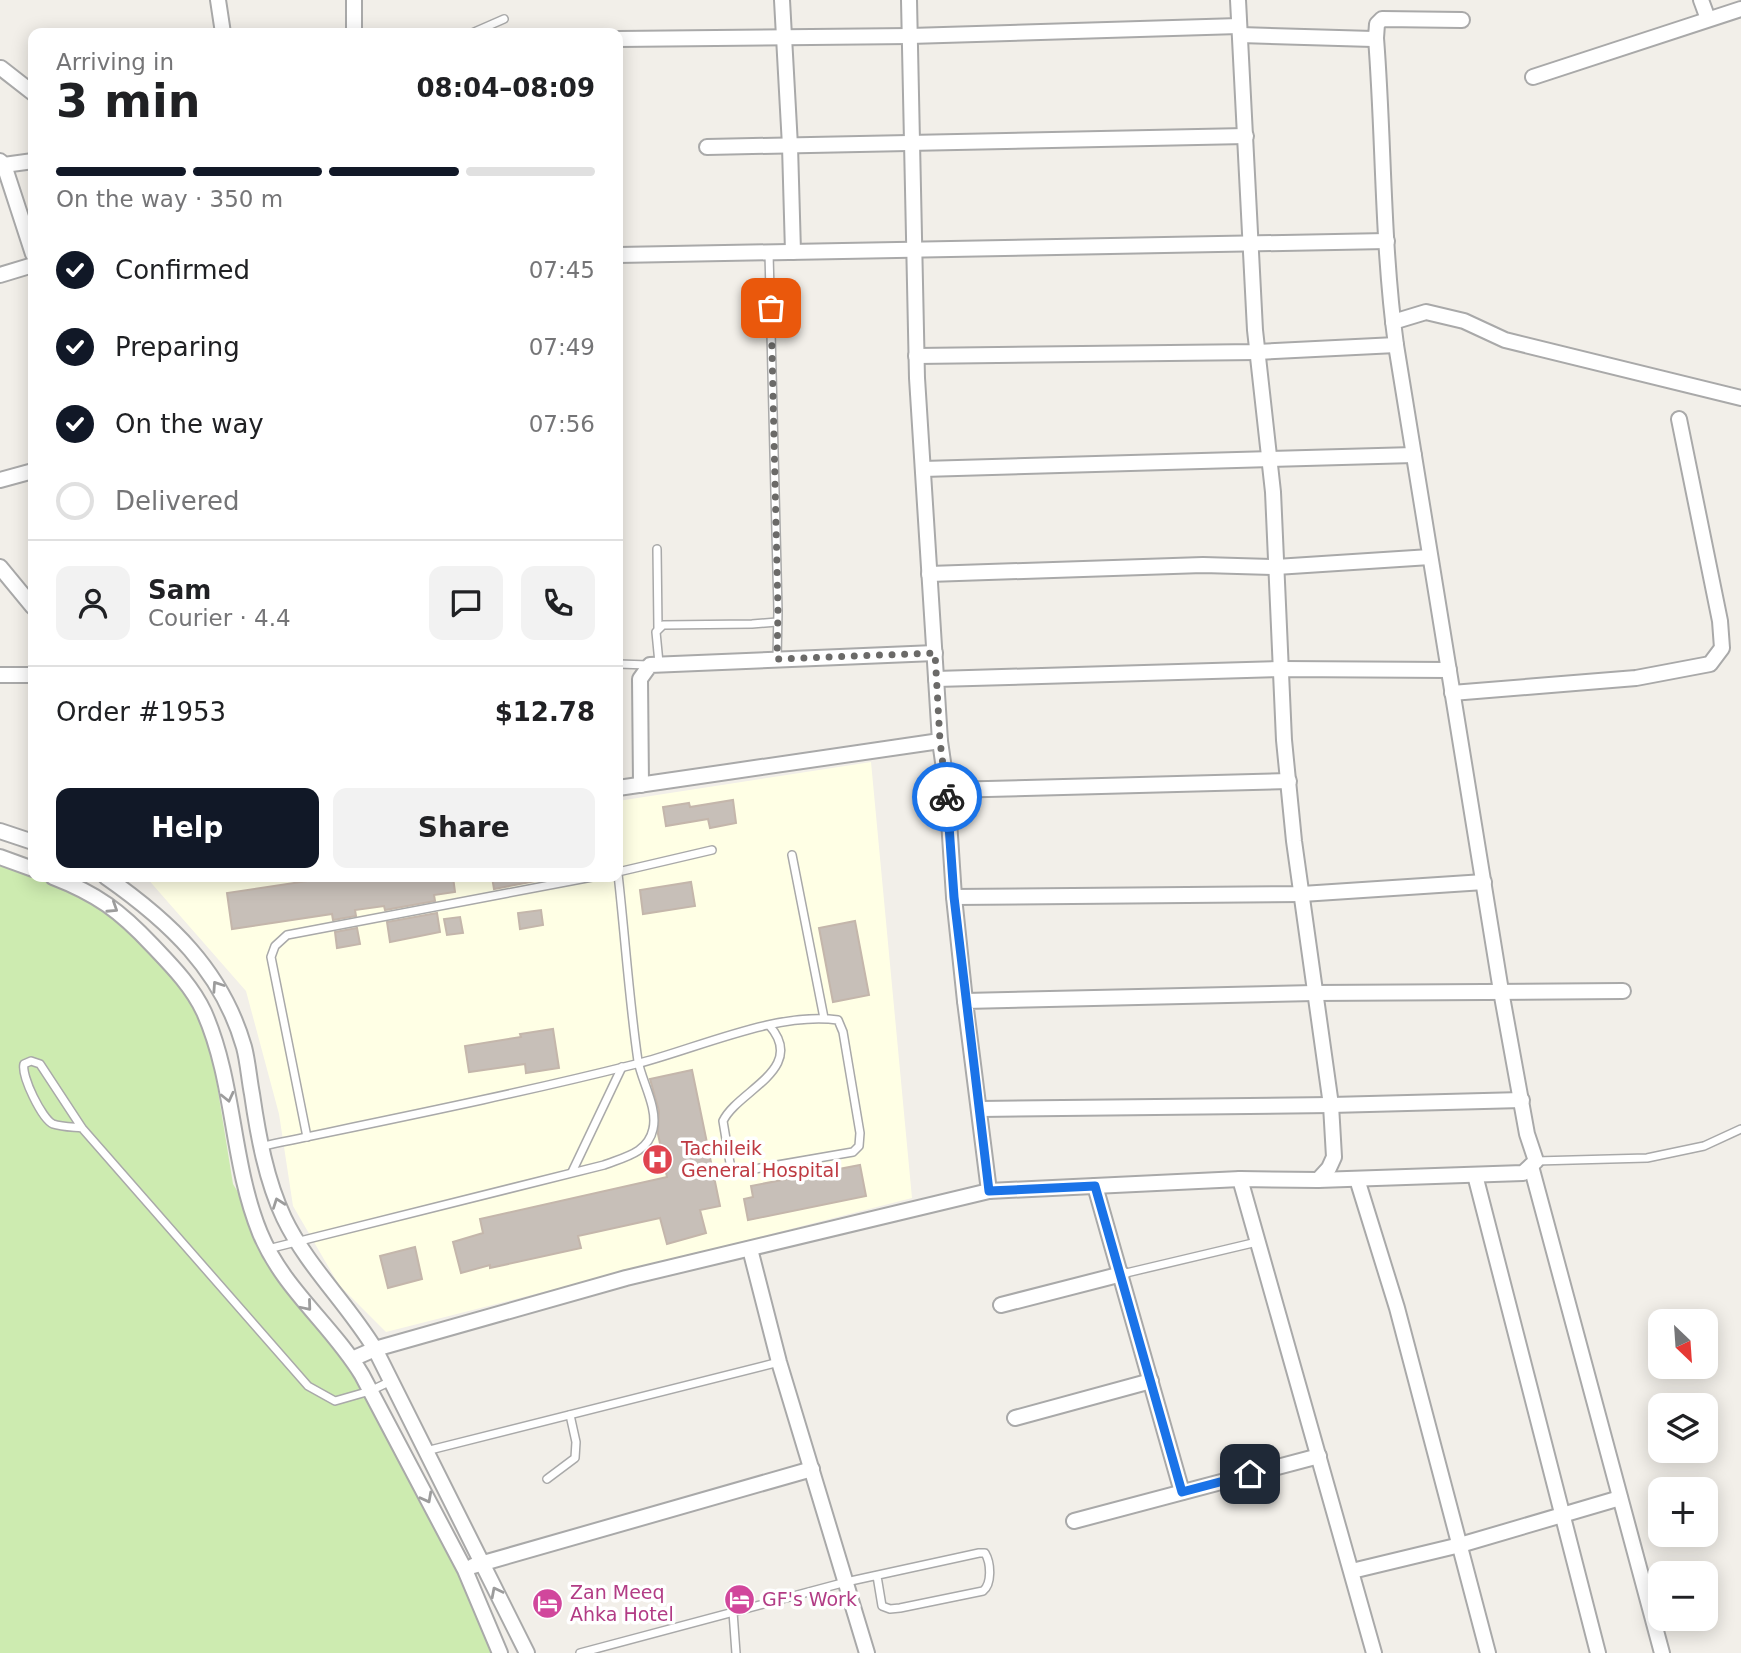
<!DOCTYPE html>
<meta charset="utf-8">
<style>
body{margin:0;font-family:"DejaVu Sans",sans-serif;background:#f2f2f2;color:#202124;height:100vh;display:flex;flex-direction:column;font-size:26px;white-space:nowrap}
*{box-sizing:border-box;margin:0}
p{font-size:23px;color:#757577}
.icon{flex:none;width:38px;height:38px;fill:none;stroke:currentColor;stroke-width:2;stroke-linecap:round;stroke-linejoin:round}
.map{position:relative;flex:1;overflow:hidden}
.sheet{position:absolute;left:28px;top:28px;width:595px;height:854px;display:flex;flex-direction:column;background:#fff;border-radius:14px;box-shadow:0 4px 18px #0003}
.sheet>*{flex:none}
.needle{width:46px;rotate:155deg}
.buttons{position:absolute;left:1648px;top:1309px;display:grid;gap:14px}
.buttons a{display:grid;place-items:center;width:70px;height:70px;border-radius:14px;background:#fff;box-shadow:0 4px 18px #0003;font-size:35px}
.pin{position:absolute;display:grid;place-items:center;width:60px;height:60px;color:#fff;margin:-30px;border-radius:14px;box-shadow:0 4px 10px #0006}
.courier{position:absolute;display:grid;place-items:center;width:70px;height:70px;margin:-35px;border:5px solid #1a73e8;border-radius:50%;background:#fff;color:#222;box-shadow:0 2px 9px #0007}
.head em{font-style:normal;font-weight:700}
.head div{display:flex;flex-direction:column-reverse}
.head{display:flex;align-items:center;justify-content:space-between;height:119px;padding:0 28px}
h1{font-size:46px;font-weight:700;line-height:52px}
.bar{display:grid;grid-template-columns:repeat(4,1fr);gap:10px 7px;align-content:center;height:84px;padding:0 28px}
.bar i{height:9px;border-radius:5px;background:#e0e0e0}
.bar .current{background:#111827}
.bar p{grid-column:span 4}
.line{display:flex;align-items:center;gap:18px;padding:0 28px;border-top:2px solid #e0e0e0}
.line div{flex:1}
.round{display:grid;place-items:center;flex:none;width:74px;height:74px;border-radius:14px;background:#f2f2f2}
ol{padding:0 28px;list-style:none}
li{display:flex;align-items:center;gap:21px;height:77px}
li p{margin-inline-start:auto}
li .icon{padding:7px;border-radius:50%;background:#111827;color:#fff;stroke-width:4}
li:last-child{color:#757577}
li i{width:38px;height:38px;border:4px solid #e0e0e0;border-radius:50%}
.button{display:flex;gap:14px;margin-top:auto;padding:14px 28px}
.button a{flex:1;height:80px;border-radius:14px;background:#111827;color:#fff;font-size:28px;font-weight:700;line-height:80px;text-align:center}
.button a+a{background:#f2f2f2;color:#202124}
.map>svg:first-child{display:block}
</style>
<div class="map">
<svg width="1741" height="1653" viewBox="0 0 1741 1653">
<rect width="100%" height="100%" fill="#f2efe9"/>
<path fill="#ffffe5" d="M871,762l41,436 -526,134 -47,-47 -46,-79 -14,-92 -33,-123 -100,-114h472v-76z"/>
<path fill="#cdebb0" d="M0,857l33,12v8h15l55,26 74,63 31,63 25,155 49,81 96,141 106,221 10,26h-494z"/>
<g fill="#c7bfb8" stroke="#c4b6ab" stroke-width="2">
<path d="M733,800l3,23 -26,5 -2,-9 -42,7 -3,-19 26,-4 1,4z"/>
<path d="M334,877h119l2,15 -21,3 1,6 -50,9 -1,-4 -29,4 1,6 -23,4 -1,-6 -100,15 -5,-36z"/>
<path d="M492,877h43l1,4 -42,8z"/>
<path d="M691,882l4,24 -52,8 -3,-24z"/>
<path d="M541,910l2,15 -23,4 -2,-16z"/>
<path d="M437,913l3,19 -50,10 -3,-20z"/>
<path d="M460,917l3,16 -16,2 -3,-16z"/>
<path d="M855,921l14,74 -36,7 -14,-74z"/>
<path d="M357,928l3,16 -23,4 -2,-16z"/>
<path d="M553,1029l6,39 -33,5 -1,-9 -56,8 -4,-26 56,-9 -1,-3z"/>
<path d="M692,1070l28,136 -20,4 6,23 -39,11 -7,-26 -82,18 3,12 -91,20v-3l-29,8 -8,-31 30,-9 -3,-14 187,-42 -9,-43 1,-23 -9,-32z"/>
<path d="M860,1165l6,31 -118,24 -4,-21 9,-2 -2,-11z"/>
<path d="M415,1247l7,32 -34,9 -8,-32z"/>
</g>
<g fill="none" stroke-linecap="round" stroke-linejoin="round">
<defs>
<g id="service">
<path d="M472,33l32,-14"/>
<path d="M769,253l9,358 -1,48"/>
<path d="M657,549l1,79"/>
<path d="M659,663l-3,-31 7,-7 89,-1 25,-2"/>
<path d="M618,664l31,1"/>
<path d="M792,855l32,163"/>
<path d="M618,872l94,-22"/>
<path d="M82,1128c-9,-1 -20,-1 -29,-4 -11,-5 -32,-48 -29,-60l7,-3 9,3 42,64 226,258 27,15 35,-10 21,-10"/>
<path d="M307,1137l-36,-180 4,-11 12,-11 305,-58"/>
<path d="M263,1146c124,-26 250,-51 373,-82 60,-15 141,-53 202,-44l5,12 17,101 -1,13 -6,6 -116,20 -6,-3 -8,-48c15,-31 85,-52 46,-96"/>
<path d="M1536,1161l111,-3 57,-12 37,-17"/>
<path d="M572,1172l50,-105"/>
<path d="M268,1249l336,-84c20,-8 44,-12 49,-36 5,-21 -11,-47 -15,-68 -9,-62 -13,-125 -20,-187"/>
<path d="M1122,1274l135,-32"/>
<path d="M426,1451l353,-89"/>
<path d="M547,1479l28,-21 1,-16 -6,-27"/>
<path d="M733,1612l3,41"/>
<path d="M580,1653l266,-71 133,-29h6c6,10 7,31 -2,38l-83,17 -10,1 -8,-3 -5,-30"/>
</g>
<g id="minor">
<path d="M218,0l5,33"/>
<path d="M354,0v33"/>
<path d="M782,0l8,146 3,106"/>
<path d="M1701,0l7,19"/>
<path d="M1240,35l133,4 3,-1 1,-14 5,-5 80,1"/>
<path d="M618,39l292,-3 329,-10"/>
<path d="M1,68l32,25"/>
<path d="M1533,77l208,-68"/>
<path d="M707,147l539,-11"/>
<path d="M0,161l4,4 29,-4"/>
<path d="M4,165l29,89"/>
<path d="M618,255l769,-14"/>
<path d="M0,275l33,-10"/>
<path d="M1393,322l33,-10 38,9 41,19 236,58"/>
<path d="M916,356l341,-4 139,-7"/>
<path d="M923,469l491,-14"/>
<path d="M0,480l33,-9"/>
<path d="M0,567l33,40"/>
<path d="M929,574l274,-9 73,2 154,-10"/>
<path d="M0,675h33"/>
<path d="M936,679l345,-10 168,1"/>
<path d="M1452,693l184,-15 74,-14 12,-16 -2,-27 -41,-202"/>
<path d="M940,741l7,49 7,107 11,104"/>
<path d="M641,785l-1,-106 10,-14 285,-12"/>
<path d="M618,788l322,-47 -23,-363 -8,-378"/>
<path d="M947,790l342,-9"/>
<path d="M0,831l33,11"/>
<path d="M0,857l33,12"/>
<path d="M53,877c44,17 67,34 99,68 19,20 40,41 52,67 31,70 27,150 56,221 23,56 72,92 102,142l103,195 35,83"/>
<path d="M106,877c63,44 116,93 138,170 4,15 5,32 8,47 6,41 14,86 32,124 23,48 63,85 91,131l152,304"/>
<path d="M954,897l348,-3 182,-12"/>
<path d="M980,1109l351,-4 191,-5"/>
<path d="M1531,1166l131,487"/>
<path d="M1475,1175l123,478"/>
<path d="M1240,1179l134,474"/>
<path d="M1357,1179l40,129 91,345"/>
<path d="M1318,1180l205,-7 13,-12 -9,-27 -26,-143 -105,-646c-14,-102 -12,-205 -20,-307"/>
<path d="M1095,1186l87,306"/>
<path d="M989,1191l-24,-190 349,-8 309,-2"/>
<path d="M750,1249l29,113 88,291"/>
<path d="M1001,1305l121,-31"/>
<path d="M352,1359l23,-10 251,-71 363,-87 251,-12 78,1 11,-12 5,-11 -3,-52 -37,-264 -10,-101 -11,-248 -18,-162 -17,-330"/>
<path d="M1015,1418l136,-37"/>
<path d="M1074,1521l245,-65"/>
<path d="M473,1566l339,-97"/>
<path d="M1352,1571l108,-26 160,-47"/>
</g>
</defs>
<use href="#service" stroke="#a9a9a9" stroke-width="10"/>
<use href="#minor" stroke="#a9a9a9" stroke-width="18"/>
<use href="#service" stroke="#fff" stroke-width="7"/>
<use href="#minor" stroke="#fff" stroke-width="14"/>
</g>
<defs><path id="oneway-chevron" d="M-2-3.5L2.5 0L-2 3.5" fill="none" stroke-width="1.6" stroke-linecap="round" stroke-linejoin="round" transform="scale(1.75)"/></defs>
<g stroke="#9c9c9c">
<use href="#oneway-chevron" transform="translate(113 908) rotate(33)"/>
<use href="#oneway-chevron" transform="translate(217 986) rotate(-124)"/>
<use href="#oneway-chevron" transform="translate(228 1097) rotate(77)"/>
<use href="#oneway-chevron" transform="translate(278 1203) rotate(-110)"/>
<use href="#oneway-chevron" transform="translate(307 1306) rotate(50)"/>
<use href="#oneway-chevron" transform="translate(427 1498) rotate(62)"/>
<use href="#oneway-chevron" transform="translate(496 1592) rotate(-117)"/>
</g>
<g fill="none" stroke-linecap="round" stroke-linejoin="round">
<path stroke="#6b6a68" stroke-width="7" stroke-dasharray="0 12.6" d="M771,308l7,303 -1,48 158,-6 5,88 7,56"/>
<path stroke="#1a73e8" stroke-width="9" d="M947,797l7,100 35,294 106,-5 87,306 68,-18"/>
</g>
<defs>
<symbol id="hospital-disc" viewBox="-11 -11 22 22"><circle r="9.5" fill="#e0444e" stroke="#fff"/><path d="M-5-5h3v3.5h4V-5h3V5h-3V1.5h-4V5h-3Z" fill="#fff"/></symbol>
<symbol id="hotel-disc" viewBox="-11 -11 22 22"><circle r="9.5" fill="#d1479c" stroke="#fff"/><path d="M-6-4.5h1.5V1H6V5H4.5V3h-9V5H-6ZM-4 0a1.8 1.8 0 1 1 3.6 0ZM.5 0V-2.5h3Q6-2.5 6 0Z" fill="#fff"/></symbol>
</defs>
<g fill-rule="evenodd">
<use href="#hospital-disc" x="640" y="1142" width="35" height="35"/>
<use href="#hotel-disc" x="722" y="1582" width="35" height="35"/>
<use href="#hotel-disc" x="530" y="1586" width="35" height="35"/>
</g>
<g text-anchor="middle" stroke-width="7" stroke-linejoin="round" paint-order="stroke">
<g font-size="19" fill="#be3a42" stroke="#fff" text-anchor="start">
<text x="681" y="1155">Tachileik<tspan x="681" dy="22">General Hospital</tspan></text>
</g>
<g font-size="19" fill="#b23c85" stroke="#fff" text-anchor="start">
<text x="570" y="1599">Zan Meeq<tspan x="570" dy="22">Ahka Hotel</tspan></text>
<text x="762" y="1606">GF's Work</text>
</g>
</g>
</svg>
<div class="buttons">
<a><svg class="needle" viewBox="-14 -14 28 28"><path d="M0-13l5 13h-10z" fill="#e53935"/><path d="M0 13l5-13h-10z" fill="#757577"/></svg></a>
<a><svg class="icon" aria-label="layers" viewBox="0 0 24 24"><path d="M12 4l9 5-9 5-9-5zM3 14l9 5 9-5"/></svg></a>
<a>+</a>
<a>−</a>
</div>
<div class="pin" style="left:771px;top:308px;background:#ea580c"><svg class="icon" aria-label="bag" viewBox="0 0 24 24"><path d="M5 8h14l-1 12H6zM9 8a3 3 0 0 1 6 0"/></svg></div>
<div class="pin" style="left:1250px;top:1474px;background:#1f2937"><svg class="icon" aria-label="home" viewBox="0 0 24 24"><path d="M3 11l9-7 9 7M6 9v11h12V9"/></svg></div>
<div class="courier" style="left:947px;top:797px"><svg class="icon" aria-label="bike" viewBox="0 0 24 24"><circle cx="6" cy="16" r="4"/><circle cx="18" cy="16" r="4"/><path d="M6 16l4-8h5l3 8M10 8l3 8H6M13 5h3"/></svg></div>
<section class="sheet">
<div class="head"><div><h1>3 min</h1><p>Arriving in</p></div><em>08:04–08:09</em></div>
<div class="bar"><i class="current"></i><i class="current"></i><i class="current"></i><i></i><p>On the way · 350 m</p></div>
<ol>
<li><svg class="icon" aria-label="check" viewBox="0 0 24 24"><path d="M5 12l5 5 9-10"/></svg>Confirmed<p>07:45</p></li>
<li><svg class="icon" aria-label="check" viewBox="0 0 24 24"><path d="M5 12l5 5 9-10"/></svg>Preparing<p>07:49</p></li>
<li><svg class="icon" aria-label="check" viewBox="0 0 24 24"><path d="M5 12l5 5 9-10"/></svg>On the way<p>07:56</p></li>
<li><i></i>Delivered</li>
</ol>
<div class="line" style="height:126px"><a class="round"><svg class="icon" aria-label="person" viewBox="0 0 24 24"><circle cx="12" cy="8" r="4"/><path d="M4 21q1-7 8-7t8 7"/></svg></a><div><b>Sam</b><p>Courier · 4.4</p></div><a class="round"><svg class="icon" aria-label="chat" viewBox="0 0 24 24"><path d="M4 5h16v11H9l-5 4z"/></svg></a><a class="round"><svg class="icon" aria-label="phone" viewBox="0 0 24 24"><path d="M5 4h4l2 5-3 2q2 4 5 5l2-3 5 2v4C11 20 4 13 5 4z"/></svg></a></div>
<div class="line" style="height:91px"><div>Order #1953</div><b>$12.78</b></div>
<div class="button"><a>Help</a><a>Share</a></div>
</section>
</div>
